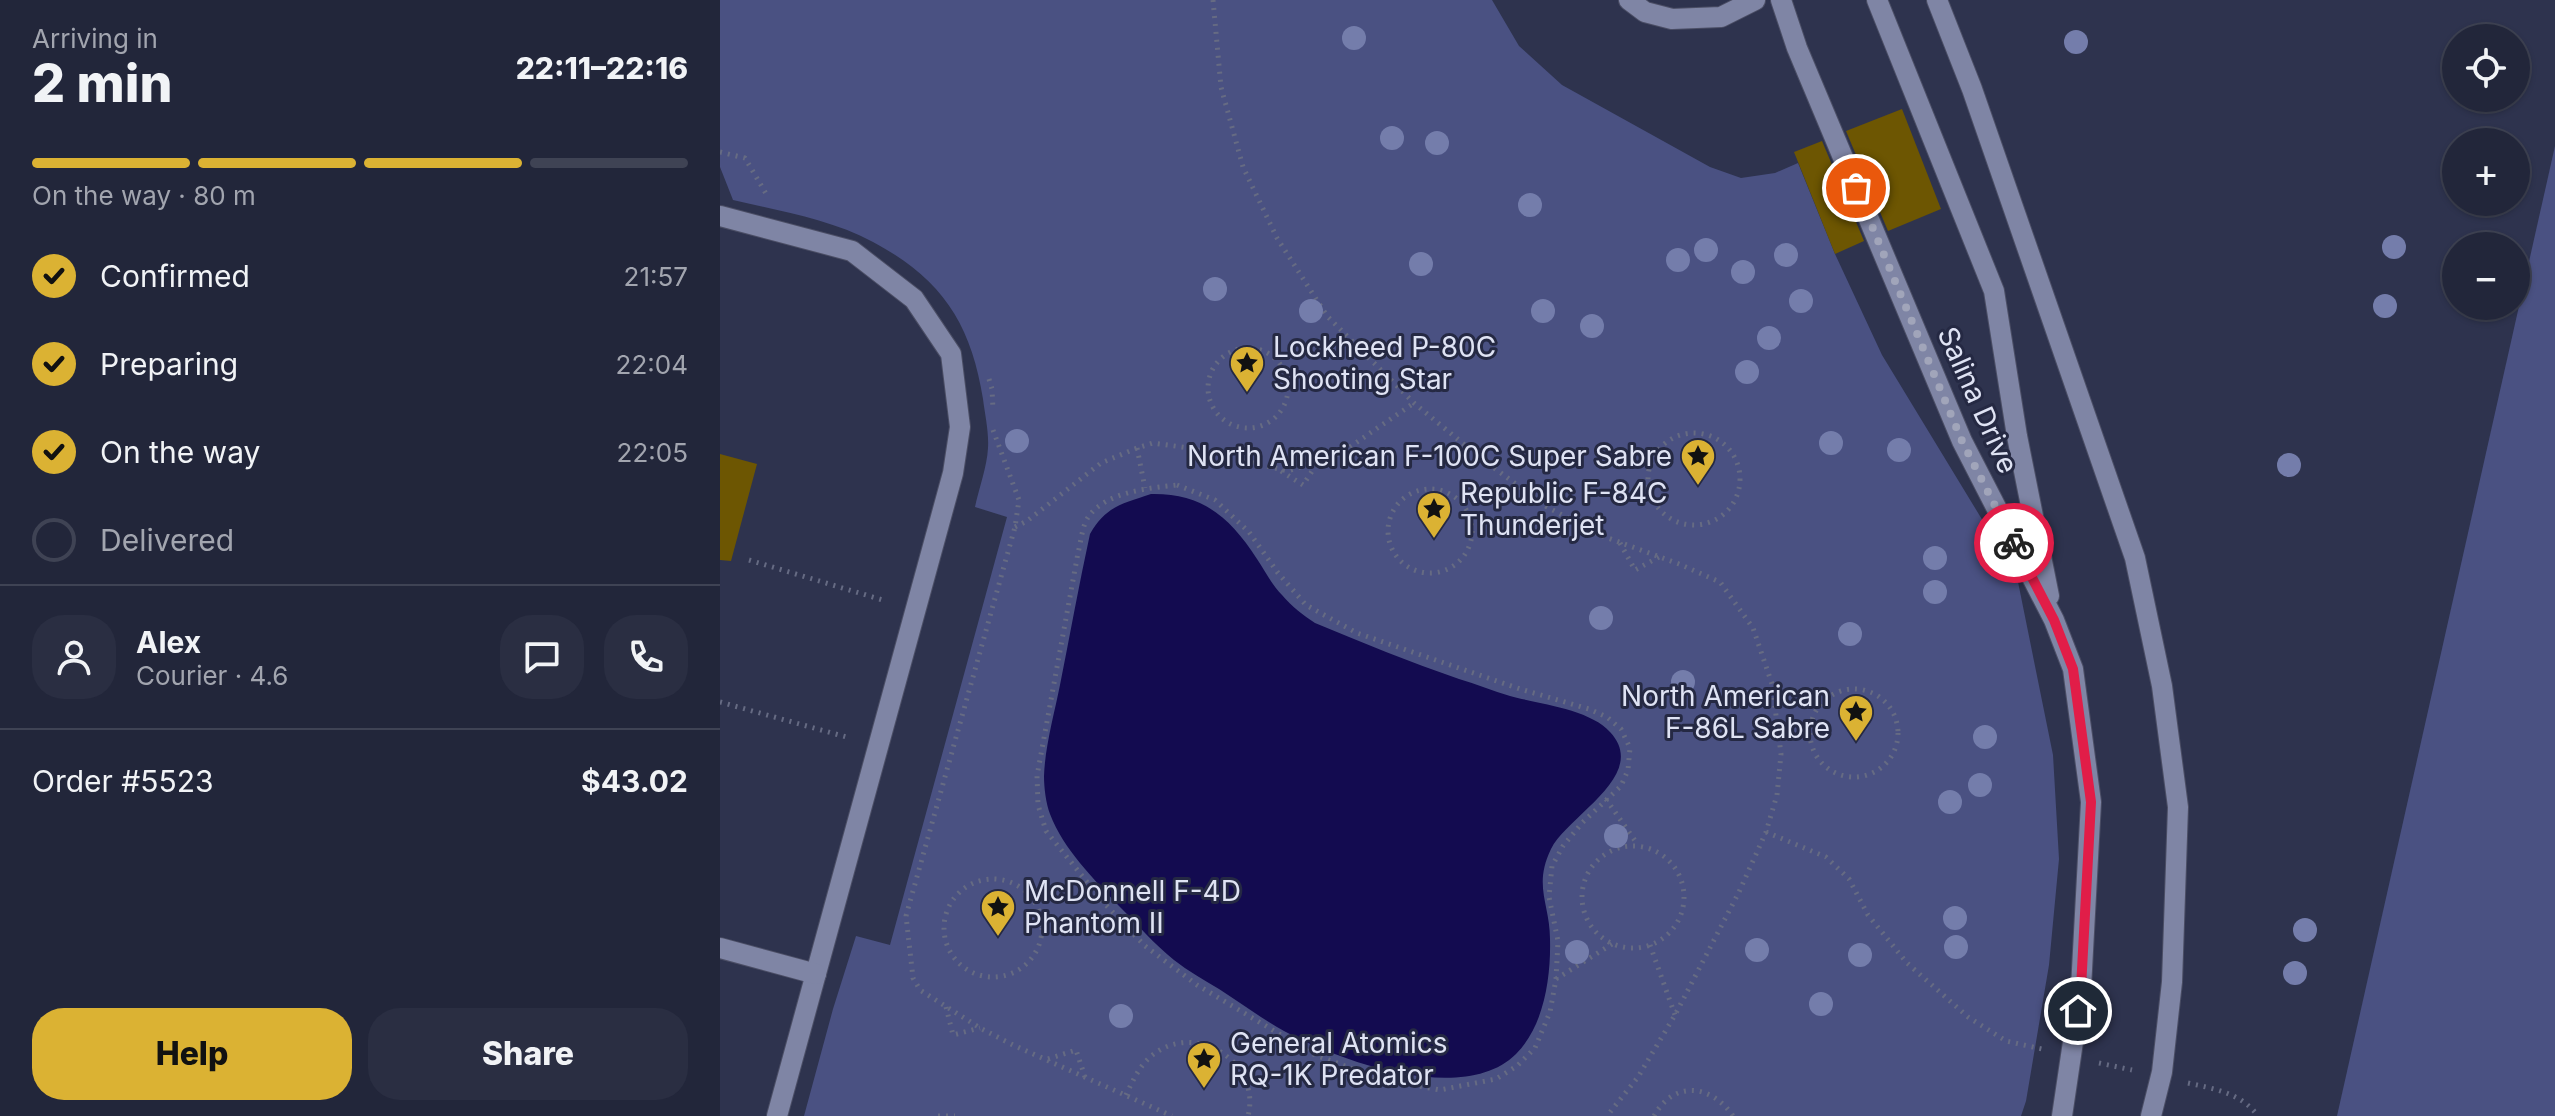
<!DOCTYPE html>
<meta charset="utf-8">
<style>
body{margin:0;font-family:Inter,sans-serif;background:#2a2e42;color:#f1f3f6;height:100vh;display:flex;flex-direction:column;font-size:30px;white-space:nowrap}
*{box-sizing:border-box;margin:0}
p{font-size:26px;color:#a2a5af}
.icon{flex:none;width:44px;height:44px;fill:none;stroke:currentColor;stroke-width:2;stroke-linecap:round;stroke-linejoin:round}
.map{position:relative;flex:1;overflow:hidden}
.side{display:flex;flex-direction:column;background:#22263a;width:720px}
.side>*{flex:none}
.controls{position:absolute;left:1722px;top:24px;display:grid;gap:16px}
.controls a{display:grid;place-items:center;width:88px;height:88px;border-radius:50%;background:#22263a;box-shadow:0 2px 6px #0004,0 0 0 2px #3f4354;font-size:40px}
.pin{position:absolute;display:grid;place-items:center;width:68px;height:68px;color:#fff;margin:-34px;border:4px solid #fff;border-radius:50%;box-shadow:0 2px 8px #0007}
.courier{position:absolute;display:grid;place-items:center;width:80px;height:80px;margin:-40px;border:6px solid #e11d48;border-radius:50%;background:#fff;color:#222;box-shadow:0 2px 10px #0007}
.headline em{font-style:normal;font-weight:800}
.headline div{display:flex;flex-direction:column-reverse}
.headline{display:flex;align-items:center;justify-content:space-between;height:136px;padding:0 32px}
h1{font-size:52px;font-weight:800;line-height:60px}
.bar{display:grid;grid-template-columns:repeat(4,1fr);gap:12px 8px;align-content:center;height:96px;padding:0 32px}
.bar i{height:10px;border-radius:6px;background:#3f4354}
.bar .active{background:#dbb233}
.bar p{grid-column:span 4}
.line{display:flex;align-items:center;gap:20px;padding:0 32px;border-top:2px solid #3f4354}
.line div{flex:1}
.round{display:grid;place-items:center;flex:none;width:84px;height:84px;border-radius:32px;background:#2a2e42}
ol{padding:0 32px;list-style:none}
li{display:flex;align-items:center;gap:24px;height:88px}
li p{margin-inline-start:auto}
li .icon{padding:8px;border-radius:50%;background:#dbb233;color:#111;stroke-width:4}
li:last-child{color:#a2a5af}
li i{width:44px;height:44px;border:4px solid #3f4354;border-radius:50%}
.cta{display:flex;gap:16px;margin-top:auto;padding:16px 32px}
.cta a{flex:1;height:92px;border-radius:32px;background:#dbb233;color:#111;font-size:32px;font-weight:800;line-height:92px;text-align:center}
.cta a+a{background:#2a2e42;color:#f1f3f6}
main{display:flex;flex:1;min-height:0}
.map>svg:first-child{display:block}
</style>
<main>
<section class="side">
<div class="headline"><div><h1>2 min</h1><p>Arriving in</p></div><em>22:11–22:16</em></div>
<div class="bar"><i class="active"></i><i class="active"></i><i class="active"></i><i></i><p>On the way · 80 m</p></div>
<ol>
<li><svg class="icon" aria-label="check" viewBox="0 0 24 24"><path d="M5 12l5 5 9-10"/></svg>Confirmed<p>21:57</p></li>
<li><svg class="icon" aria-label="check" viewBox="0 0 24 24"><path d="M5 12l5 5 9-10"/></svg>Preparing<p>22:04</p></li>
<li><svg class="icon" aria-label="check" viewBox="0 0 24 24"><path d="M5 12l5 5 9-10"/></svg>On the way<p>22:05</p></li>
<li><i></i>Delivered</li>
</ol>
<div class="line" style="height:144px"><a class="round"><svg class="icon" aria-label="person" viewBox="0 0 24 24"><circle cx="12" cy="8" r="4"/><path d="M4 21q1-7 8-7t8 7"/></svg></a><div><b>Alex</b><p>Courier · 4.6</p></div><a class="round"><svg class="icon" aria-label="chat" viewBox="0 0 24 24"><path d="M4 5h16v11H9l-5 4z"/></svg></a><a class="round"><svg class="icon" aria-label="phone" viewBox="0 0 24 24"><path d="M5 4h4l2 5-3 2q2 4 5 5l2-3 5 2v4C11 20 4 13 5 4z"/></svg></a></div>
<div class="line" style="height:104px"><div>Order #5523</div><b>$43.02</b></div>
<div class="cta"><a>Help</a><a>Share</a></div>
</section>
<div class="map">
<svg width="1835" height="1116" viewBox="0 0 1835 1116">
<rect width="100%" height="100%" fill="#2e334e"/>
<g fill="#4a5182">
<path d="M0,0h772l27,46 43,39 148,82 31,11 34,-5 23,-10 37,91 47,101 135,222 36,178 6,104 -10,106 -23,136 -5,15h-1217l29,-107 23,-73 34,9 117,-428 -32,-10c4,-19 12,-40 13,-59 1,-16 -3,-33 -5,-49 -12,-76 -42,-121 -110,-157 -43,-23 -94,-31 -140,-42l-13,-33z"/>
<path d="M1835,146v970h-218z"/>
</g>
<path fill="#130b50" d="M431,494c51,-1 79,23 106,65 8,12 15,26 25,36 10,12 21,20 33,28 48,20 95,39 144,56 17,5 34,12 51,17 29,8 80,13 100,36 40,43 -42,83 -59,117 -18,37 -1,55 -1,90 1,39 -6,87 -34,115 -52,52 -177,7 -232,-23 -22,-12 -43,-28 -65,-42 -15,-9 -31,-18 -45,-29 -20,-16 -37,-36 -55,-54 -26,-28 -55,-56 -69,-92 -4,-10 -6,-26 -6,-38 1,-29 10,-61 16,-91 10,-50 19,-101 30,-151 16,-28 32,-30 61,-40z"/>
<g fill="#6d5602">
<path d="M1182,109l39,100 -53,22 -42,-100z"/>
<path d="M1102,141l42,100 -29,13 -41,-102z"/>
<path d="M0,454l37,10 -26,97 -11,-1z"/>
</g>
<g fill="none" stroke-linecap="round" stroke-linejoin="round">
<defs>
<g id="minor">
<path d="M909,0l16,12 27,7 49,-2 34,-17"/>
<path d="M1061,0l16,48 165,393 92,179 19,49 18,133 -10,186 -19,128"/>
<path d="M1157,0l117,291 23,145 32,160"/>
<path d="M1217,0l35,89 163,469 27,128 16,121 -6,175 -10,90 -11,44"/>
<path d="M0,216l132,35 62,48 37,55 9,73 -7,46 -176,643"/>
<path d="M0,948l96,26"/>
</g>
</defs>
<use href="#minor" stroke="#4b4e65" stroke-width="22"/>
<g stroke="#666b83" stroke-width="5" stroke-dasharray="2 6" stroke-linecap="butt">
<path d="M493,0l8,87 22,80 34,71 50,78 87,87 64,53 69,51 53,28 79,29 41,18 33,46 19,56 9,70 -4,41 -11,37 -27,60 -64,123 -37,62 -31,39"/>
<path d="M0,152l25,6 23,39"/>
<circle cx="528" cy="388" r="40"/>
<path d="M269,379l3,10 1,20"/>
<path d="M273,430l26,70 -4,27 -109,389 7,62 7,12 60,38 33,17 159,71"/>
<circle cx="974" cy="479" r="46"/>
<path d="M417,448l8,40"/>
<path d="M561,471l22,14 15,-23"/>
<path d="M457,485l38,15 34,32 29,41 28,32 51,28 163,56 69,20 18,8 14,12 9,19 -2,22 -7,16 -39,37 -19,23 -11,20 -3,31 9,44 -2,38 -6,33 -15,36 -18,18 -21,13 -56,11 -63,-12 -64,-24 -116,-69 -52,-39 -42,-44 -57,-71 -8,-26 -1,-29 41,-223c3,-11 4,-28 11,-37 17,-24 60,-28 88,-31z"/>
<circle cx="710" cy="531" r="42"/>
<path d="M295,527l12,-6 74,-58 36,-15 16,-5 36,5 99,23 53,-18 73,-50"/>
<path d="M900,543l15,27 24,-13"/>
<path d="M29,560l137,41"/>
<circle cx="1134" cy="733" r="44"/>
<path d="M0,702l130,36"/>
<path d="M886,799l32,46"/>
<path d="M1046,832l60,25 23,22 19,36 39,48 61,54 38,24 36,8"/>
<circle cx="913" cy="897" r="51"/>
<circle cx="273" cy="928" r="49"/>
<path d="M930,945l25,70"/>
<path d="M836,979l56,-35"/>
<path d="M226,1007l7,28 27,-7"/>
<path d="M328,1059l28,-9 9,27"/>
<path d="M1379,1063l33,7"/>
<path d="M1468,1083c27,6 53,10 70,33"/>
<path d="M406,1095c8,-17 16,-35 34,-45 43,-25 101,16 88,66"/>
<path d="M218,1116h17"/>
<path d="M934,1116c20,-36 57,-32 79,0"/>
</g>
<use href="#minor" stroke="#7f85a5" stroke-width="20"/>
</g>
<g fill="#747dab">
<circle cx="634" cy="38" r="12"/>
<circle cx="1356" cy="42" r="12"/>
<circle cx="672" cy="138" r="12"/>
<circle cx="717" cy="143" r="12"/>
<circle cx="810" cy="205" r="12"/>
<circle cx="1674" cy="247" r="12"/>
<circle cx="986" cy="250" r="12"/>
<circle cx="1066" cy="255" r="12"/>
<circle cx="958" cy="260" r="12"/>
<circle cx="701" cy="264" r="12"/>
<circle cx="1023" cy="272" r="12"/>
<circle cx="495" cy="289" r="12"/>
<circle cx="1081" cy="301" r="12"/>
<circle cx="1665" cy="306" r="12"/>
<circle cx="591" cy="311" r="12"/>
<circle cx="823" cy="311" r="12"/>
<circle cx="872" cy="326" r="12"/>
<circle cx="1049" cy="338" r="12"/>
<circle cx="1027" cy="372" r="12"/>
<circle cx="297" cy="441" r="12"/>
<circle cx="1111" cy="443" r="12"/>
<circle cx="1179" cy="450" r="12"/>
<circle cx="1569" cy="465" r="12"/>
<circle cx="1215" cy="558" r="12"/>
<circle cx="1215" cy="592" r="12"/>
<circle cx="881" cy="618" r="12"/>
<circle cx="1130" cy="634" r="12"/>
<circle cx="963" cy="682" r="12"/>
<circle cx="1265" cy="737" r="12"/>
<circle cx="1260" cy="785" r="12"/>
<circle cx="1230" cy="802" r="12"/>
<circle cx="896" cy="836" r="12"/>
<circle cx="1235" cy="918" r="12"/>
<circle cx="1585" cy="930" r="12"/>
<circle cx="1236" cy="947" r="12"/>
<circle cx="1037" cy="950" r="12"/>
<circle cx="857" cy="952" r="12"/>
<circle cx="1140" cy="955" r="12"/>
<circle cx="1575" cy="973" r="12"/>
<circle cx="1101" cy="1004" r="12"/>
<circle cx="401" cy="1016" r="12"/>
</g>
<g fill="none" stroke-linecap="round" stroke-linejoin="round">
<path stroke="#a1a5ba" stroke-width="8" stroke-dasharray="0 14.4" d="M1136,188l106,253 52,102"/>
<path stroke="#e11d48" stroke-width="10" d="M1294,543l40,77 19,49 18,133 -10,186 -3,23"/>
</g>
<defs>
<symbol id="sight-pin" viewBox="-11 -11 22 30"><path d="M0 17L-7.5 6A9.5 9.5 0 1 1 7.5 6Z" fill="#dbb233" stroke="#252943"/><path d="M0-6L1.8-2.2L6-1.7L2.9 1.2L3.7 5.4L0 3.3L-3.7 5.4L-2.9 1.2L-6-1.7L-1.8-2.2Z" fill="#111"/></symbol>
</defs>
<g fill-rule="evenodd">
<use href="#sight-pin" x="507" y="343" width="40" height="54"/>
<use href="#sight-pin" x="958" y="436" width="40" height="54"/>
<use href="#sight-pin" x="694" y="489" width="40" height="54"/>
<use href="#sight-pin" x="1116" y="692" width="40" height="54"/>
<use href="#sight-pin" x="258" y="887" width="40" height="54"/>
<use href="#sight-pin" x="464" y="1039" width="40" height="54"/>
</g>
<g text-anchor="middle" stroke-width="6" stroke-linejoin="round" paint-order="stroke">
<g font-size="28" fill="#dfe3f4" stroke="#252943" text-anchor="start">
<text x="553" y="357">Lockheed P-80C<tspan x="553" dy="32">Shooting Star</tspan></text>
<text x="952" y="466" text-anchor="end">North American F-100C Super Sabre</text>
<text x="740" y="503">Republic F-84C<tspan x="740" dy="32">Thunderjet</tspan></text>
<text x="1110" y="706" text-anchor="end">North American<tspan x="1110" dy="32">F-86L Sabre</tspan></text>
<text x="304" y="901">McDonnell F-4D<tspan x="304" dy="32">Phantom II</tspan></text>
<text x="510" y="1053">General Atomics<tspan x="510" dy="32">RQ-1K Predator</tspan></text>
</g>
<g font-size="28" fill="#dfe3f4" stroke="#252943">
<text transform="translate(1258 400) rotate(66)" y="10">Salina Drive</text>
</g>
</g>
</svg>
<div class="controls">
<a><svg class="icon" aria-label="locate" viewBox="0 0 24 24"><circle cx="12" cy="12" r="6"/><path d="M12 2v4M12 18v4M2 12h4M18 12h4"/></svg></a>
<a>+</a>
<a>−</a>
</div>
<div class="pin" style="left:1136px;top:188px;background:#ea580c"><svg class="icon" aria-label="bag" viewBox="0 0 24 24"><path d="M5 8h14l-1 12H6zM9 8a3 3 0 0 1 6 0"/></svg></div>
<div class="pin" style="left:1358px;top:1011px;background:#1f2937"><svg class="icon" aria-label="home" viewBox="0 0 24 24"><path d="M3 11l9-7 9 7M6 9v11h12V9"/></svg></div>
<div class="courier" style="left:1294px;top:543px"><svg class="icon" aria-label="bike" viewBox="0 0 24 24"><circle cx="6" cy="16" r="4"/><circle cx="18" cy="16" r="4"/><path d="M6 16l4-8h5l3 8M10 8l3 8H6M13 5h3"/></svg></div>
</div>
</main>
